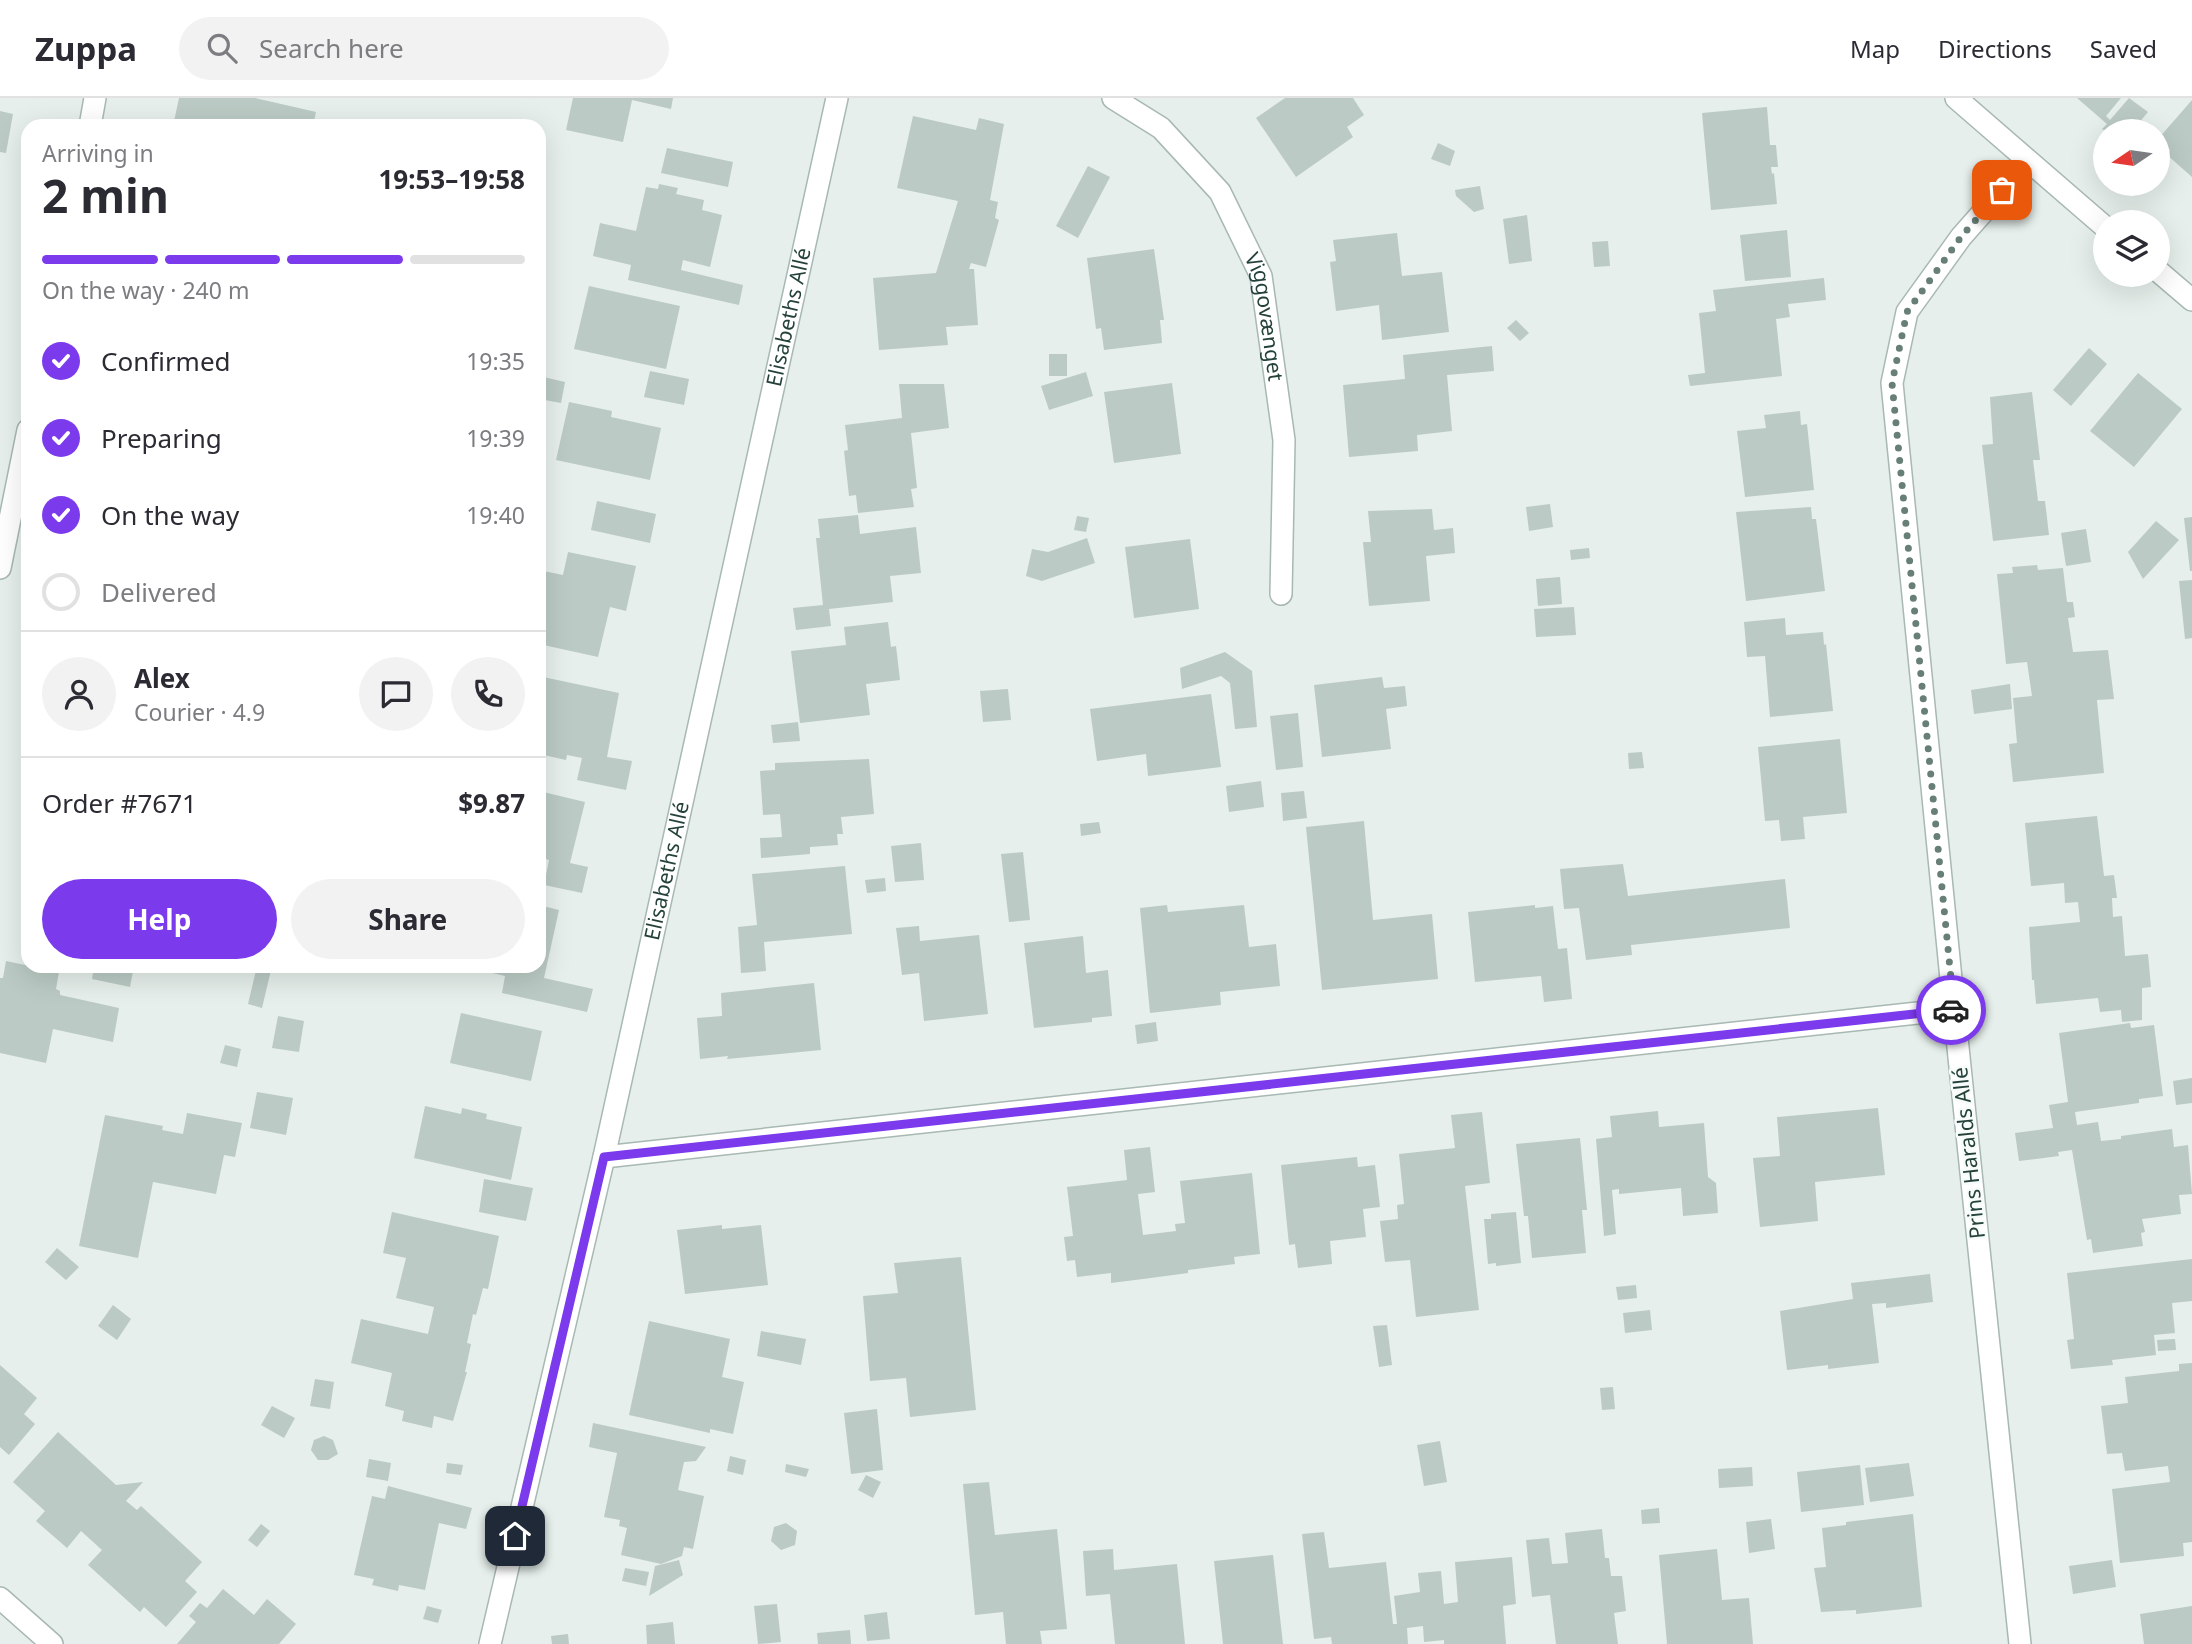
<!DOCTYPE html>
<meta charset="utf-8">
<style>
body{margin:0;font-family:"Noto Sans",sans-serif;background:#f2f2f3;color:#2b2b33;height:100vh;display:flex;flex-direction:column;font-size:26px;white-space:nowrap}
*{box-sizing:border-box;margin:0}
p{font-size:23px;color:#7c7c81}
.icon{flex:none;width:38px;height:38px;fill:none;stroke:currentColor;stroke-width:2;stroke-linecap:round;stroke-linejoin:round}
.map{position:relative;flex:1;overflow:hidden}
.details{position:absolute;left:21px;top:21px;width:525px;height:854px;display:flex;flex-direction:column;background:#fff;border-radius:21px;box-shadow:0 7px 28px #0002}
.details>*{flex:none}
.needle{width:46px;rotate:257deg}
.tools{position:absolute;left:2093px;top:21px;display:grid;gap:14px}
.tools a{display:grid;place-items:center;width:77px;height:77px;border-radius:50%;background:#fff;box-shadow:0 7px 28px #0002;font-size:35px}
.pin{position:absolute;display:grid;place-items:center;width:60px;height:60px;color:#fff;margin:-30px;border-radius:14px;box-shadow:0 4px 10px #0006}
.courier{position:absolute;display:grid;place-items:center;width:70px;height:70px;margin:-35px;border:5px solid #7c3aed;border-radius:50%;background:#fff;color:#222;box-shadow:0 2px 9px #0007}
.overview em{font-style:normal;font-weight:700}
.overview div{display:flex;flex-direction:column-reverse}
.overview{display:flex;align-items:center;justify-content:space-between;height:119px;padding:0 21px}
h1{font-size:46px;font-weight:700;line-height:52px}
.bar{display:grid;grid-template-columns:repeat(4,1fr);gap:10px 7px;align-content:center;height:84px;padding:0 21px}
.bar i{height:9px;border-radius:5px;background:#e1e1e2}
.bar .current{background:#7c3aed}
.bar p{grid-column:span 4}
.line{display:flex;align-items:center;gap:18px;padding:0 21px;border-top:2px solid #e1e1e2}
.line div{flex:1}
.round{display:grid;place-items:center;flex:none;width:74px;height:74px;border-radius:37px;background:#f2f2f3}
ol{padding:0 21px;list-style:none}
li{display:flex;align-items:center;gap:21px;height:77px}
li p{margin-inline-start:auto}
li .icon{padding:7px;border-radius:50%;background:#7c3aed;color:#fff;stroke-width:4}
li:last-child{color:#7c7c81}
li i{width:38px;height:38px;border:4px solid #e1e1e2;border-radius:50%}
.primary-button{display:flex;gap:14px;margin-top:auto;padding:14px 21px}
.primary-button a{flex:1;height:80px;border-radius:42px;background:#7c3aed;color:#fff;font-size:28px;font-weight:700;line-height:80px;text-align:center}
.primary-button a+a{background:#f2f2f3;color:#2b2b33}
header{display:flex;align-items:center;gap:42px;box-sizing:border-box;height:98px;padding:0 35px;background:#fff;border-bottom:2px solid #e1e1e2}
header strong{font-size:33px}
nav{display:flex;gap:38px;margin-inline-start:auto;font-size:24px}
.search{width:490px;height:63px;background:#f2f2f3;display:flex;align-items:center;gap:18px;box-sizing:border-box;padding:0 24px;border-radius:38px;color:#7c7c81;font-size:26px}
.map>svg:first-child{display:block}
</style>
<header>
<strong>Zuppa</strong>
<div class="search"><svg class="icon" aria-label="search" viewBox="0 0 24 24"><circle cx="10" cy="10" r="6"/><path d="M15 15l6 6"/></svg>Search here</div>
<nav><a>Map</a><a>Directions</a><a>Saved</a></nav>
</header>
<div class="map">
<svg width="2192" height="1546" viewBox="0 0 2192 1546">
<rect width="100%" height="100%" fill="#e6efeb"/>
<g fill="#bbcac4">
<path d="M179,0h76l61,14 -3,14h-140z"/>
<path d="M573,0h100l-2,11 -39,-9 -9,42 -57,-12z"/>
<path d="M1285,0h68l11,17 -17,12 6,10 -57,40 -40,-59z"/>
<path d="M2077,0h44l-15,18 4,4 19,-22 19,14 -16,19h-27l-3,-2 5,-5z"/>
<path d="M2192,2v77l-26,-23 4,-4 -12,-11z"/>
<path d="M1767,9l3,38h6l2,22h-7l1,7 2,-1 3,31 -66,6 -9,-97z"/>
<path d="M0,13l13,3 -7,39 -6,-1z"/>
<path d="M913,18l63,14 3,-12 25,6 -14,76 8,2 -3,16 4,2 -13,47 -15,-4 -2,6h5l4,56 -32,2 2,18 -69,5 -6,-72 63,-5 22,-72 -61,-13z"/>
<path d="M1438,45l17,8 -5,15 -19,-7z"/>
<path d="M667,50l66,14 -5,25 -67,-14z"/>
<path d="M1088,68l22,11 -32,61 -22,-12z"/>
<path d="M659,86l19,4 -2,6 28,6 -2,10 20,5 -12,52 -27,-7 -2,10 62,15 -4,20 -111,-25 3,-15 -38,-9 7,-33 36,8 10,-44 12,2z"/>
<path d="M1480,88l4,23 -10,3 -18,-16 -1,-6z"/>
<path d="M1527,117l5,46 -23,3 -6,-45z"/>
<path d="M1787,132l4,47 -46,4 -5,-46z"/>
<path d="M1397,135l5,43 40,-4 7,60 -67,8 -3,-35 -43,6 -6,-49 6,-1 -3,-21z"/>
<path d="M1608,143l2,25 -16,1 -2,-25z"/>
<path d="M1154,151l10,71h-4l2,23 -58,7 -3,-22 -5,1 -9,-71z"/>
<path d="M1824,180l2,22 -38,4 2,13 -14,2 6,57 -92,10 -2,-11 17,-2 -6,-60 17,-2 -3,-21z"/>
<path d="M589,188l91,20 -14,63 -92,-20z"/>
<path d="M1516,222l13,13 -9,8 -13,-13z"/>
<path d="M1492,248l2,25 -47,4 5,56 -35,4 1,16 -69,6 -6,-72 62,-6 -2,-24z"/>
<path d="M2089,250l18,16 -36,42 -18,-16z"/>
<rect x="1049" y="256" width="18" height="22"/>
<path d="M650,273l39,8 -5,26 -40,-8z"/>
<path d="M1086,274l7,24 -44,14 -8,-24z"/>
<path d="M2138,275l44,36 -48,58 -44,-36z"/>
<path d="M539,278l26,6 -4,21 -22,-4z"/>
<path d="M1172,285l9,71 -67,9 -10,-71z"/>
<path d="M899,286h45l5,44 -38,5 6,55 -6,1 3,18 -56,6 -2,-18 -7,1 -5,-45 4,-1 -3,-25 57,-7z"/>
<path d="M2032,294l8,68h-7l5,41h7l4,34 -56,6 -11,-96 11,-1 -3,-47z"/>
<path d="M569,304l43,9 -1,6 50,11 -11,52 -94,-20z"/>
<path d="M1800,313l1,14 6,-1 7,66 -69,7 -8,-66 29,-3 -2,-13z"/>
<path d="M597,403l59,13 -6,29 -59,-13z"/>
<path d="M1550,406l3,23 -24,4 -3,-24z"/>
<path d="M1811,409l1,12h4l9,72 -79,10 -10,-89z"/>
<path d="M1432,411l2,21 19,-2 2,25 -29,3 4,45 -61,5 -6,-64h8l-3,-31z"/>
<path d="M858,417l2,19 56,-7 5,46 -31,3 3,26 -64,7 2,17 -35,4 -3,-22 30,-3 -7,-67h4l-2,-19z"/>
<path d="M1077,418l12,2 -3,14 -12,-2z"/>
<path d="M2192,419v54h-2l-6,-53z"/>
<path d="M2156,423l23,19 -36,39 -15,-27z"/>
<path d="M2086,431l5,33 -25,4 -5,-33z"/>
<path d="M1087,440l8,25 -53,18 -16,-5 6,-27 16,3z"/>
<path d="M1190,441l9,70 -65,9 -9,-71z"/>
<path d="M1589,450l1,10 -19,2 -1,-10z"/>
<path d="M568,454l68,14 -10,45 -16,-4 -12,50 -59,-13v-74l24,5z"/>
<path d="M2037,467l1,5 25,-2 4,34h6l2,15 -7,1 5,34 35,-2 6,49 -17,1 7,73 -91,9 -4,-38 8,-1 -4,-45 19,-2 -5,-34 -21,2 -9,-90 16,-1 -1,-6z"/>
<path d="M1560,479l2,27 -24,2 -2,-27z"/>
<path d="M2192,482v58l-7,1 -6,-58z"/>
<path d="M1574,509l2,28 -40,2 -2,-28z"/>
<path d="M1785,520l1,17 37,-3 1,13 2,-1 7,67 -63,6 -5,-61 -18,1 -3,-35z"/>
<path d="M888,524l3,25 5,-1 4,34 -34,4 4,31 -70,8 -9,-72 55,-6 -2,-18z"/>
<path d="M1225,554l27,19 5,56 -22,2 -5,-46 -9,-7 -39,13 -2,-21z"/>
<path d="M543,579l76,16 -12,64 25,4 -6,29 -49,-10 5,-22 -15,-3 -1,5 -27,-6v-58z"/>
<path d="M1382,579l2,11 21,-2 2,20 -21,3 5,40 -69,8 -8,-72z"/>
<path d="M2010,586l2,25 -38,5 -3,-24z"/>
<path d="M1008,591l3,31 -28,2 -3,-31z"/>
<path d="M1211,596l10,73 -73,9 -2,-22 -49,7 -7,-52z"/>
<path d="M1298,615l5,54 -27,3 -6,-54z"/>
<path d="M798,624l2,19 -27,2 -2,-18z"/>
<path d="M1840,641l7,74 -44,4 2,22 -24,2 -2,-21 -14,1 -7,-74z"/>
<path d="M1642,654l2,16 -15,1 -1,-16z"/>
<path d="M869,661l5,55 -33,3 2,17h-6l1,11 -28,2v7l-49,4 -1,-20 22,-1 -2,-23 -17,1 -3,-44 15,-1v-7z"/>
<path d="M1261,683l3,26 -35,5 -3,-26z"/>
<path d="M539,693l46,11 -15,61 18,4 -6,26 -38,-8 5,-25 -10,-3z"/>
<path d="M1304,693l3,27 -24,3 -2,-28z"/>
<path d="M2097,718l7,60 10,-1 3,23h-5l1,19 9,-1 3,40 23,-2 3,33 -9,1v32l-20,2 -1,-12 -21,2 -2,-14 -62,6 -2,-24h-2l-3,-53 51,-5 -2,-20 -13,1 -1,-20 -33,3 -6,-63z"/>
<path d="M1364,723l9,99 59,-6 6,65 -116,11 -16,-163z"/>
<path d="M1099,724l2,11 -20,3 -1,-12z"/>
<path d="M921,745l3,37 -29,2 -4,-36z"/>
<path d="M1023,754l7,68 -21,2 -8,-68z"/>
<path d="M1623,766l5,32 157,-17 5,49 -159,17 1,10 -46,5 -7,-52 -15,1 -4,-40z"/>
<path d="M845,768l7,68 -88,8 2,29 -25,2 -3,-46 19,-2 -5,-51z"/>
<path d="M885,780l1,13 -19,2 -2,-13z"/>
<path d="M539,807l20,5 -15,68 49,11 -6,23 -85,-19 3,-17 -25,-6 1,-4h58z"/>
<path d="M1167,807l1,7 76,-7 5,42 27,-3 4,42 -60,6 1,13 -71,8 -10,-105z"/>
<path d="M1535,807v3l18,-2 5,43 9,-1 5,51 -28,3 -3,-26 -66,6 -7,-70z"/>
<path d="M919,828l1,15 59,-6 9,79 -64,7 -5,-48 -17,2 -6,-47z"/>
<path d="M1083,838l3,37 22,-3 4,46 -20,2v4l-58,6 -10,-85z"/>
<path d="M6,863l53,11 -3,17 4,2v4l59,13 -6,34 -60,-13 -7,34 -46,-10v-75h3z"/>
<path d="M94,868h40l-4,21 -38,-8z"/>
<path d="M257,868h15l-10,42 -14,-4z"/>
<path d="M814,885l7,67 -94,9 1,-3 -28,3 -3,-41 25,-2 -1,-23z"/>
<path d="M461,915l81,18 -11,50 -81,-18z"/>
<path d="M278,918l26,5 -5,31 -27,-4z"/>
<path d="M1156,924l2,19 -21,3 -2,-19z"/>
<path d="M2130,925l1,5 23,-3 9,71 -24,3v4l-64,9 2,13 21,-3 3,19 20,-2v-3l51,-7 2,18 14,-2 4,49 -13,1 2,19 -39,5 3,13 -4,1 2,13 -50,7 -2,-14 -4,1 -15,-90 -14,2 1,4 -40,5 -4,-28 38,-5 -4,-23 19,-3 -9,-69z"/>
<path d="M225,947l16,4 -4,18 -17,-4z"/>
<path d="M2192,980v25l-16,2 -3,-24z"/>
<path d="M257,994l36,6 -7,37 -36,-7z"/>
<path d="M425,1008l36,8 1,-6 25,6 -1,5 36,8 -11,53 -97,-22z"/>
<path d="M1878,1010l7,67 -70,7 3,39 -58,6 -7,-69 27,-2 -3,-39z"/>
<path d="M1658,1013l1,16 45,-4 4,54 8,6 2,30 -35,3 -2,-28 -62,6v-5l-7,1 4,44 -12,2 -8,-97 16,-2 -2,-21z"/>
<path d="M1482,1014l8,71 -25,3 14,124 -63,7 -6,-57 -25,2 -5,-41 18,-2 -1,-14 7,-1 -5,-50 56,-6 -4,-33z"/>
<path d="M187,1015l55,10 -7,34 -11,-2 -8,39 -63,-12 -15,76 -59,-12 26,-131 58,11 -1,4 21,4z"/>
<path d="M1580,1040l7,72h-5l4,43 -54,5 -4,-42h-4l-8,-72z"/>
<path d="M1150,1049l5,45 -17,2 5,41 33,-4 -1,-7 10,-1 -5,-42 72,-8 8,81 -26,3 1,7 -47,6v3l-45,6 -32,4v-10l-34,4 -2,-17 -8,1 -3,-24 9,-1 -6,-49 60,-7 -3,-30z"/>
<path d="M1357,1059l1,10 17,-2 5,42 -17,2 3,28 -36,4 2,23 -34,4 -3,-24 -6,1 -8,-80z"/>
<path d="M484,1081l49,9 -7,33 -47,-9z"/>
<path d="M392,1114l107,24 -11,53 -5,-1 -7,27 -3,-1 -6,29 4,1 -6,28h2l-14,49 -19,-5 -2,12 -30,-7 2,-10 -19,-5 7,-33 -41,-10 10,-44 67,15 6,-27 -38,-9 10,-40 -23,-5z"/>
<path d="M1516,1114l5,51 -25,3v-3l-8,1 -4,-45h7v-5z"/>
<path d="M722,1127v4l39,-4 7,60 -83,9 -8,-64z"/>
<path d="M57,1150l22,19 -13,13 -21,-18z"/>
<path d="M961,1159l15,153 -66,7 -4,-39 -36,3 -7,-85 35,-3 -4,-30z"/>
<path d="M2192,1161v42l-20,2 3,30 -21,2 2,20 -44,5 1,5 -42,4 -4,-29 7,-1 -7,-66z"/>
<path d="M1930,1176l3,28 -47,6v-5l-14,1 7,59 -51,6v-4l-41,5 -7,-59 73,-12 -2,-16z"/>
<path d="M1636,1187l1,13 -19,2 -2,-13z"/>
<path d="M113,1207l18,14 -14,21 -19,-14z"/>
<path d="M1650,1212l2,20 -27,3 -2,-20z"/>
<path d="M649,1223l81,18 -8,38 22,5 -11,52 -23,-5v4l-81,-18z"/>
<path d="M1387,1227l5,40 -13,2 -6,-41z"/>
<path d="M761,1233l45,8 -5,26 -44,-9z"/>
<path d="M2175,1241l1,11 -18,1 -1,-11z"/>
<path d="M2192,1265v179l-9,1 1,13 -64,7 -8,-74 58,-7 -2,-16 -43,5 -3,-18 -15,1 -6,-48 27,-3 -3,-26 54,-6v-7z"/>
<path d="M0,1267l37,33 -13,16 11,10 -26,31 -9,-8z"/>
<path d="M315,1281l19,3 -4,27 -20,-3z"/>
<path d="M1613,1289l2,22 -13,1 -2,-22z"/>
<path d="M272,1308l23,12 -11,20 -23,-13z"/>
<path d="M877,1311l6,61 -32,4 -7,-61z"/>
<path d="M593,1325l113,24 -10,14 -12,1 -6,28 26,6 -11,53 -9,-2 -2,9 -21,8 -40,-9 6,-27 -8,-2 1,-6 -16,-3 13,-64 -28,-6z"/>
<path d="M58,1334l58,53 27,-3 -17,19 11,9 4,-4 61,56 -17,19 12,11 -31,35 -22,-20 -4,5 -52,-47 14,-15 -21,-19 -14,17 -31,-27 9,-10 -32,-29z"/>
<path d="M324,1338l9,4 5,14 -10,6h-10l-7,-10 3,-10z"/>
<path d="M1440,1343l7,41 -23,4 -7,-41z"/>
<path d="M730,1358l16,4 -3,15 -16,-4z"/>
<path d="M369,1361l22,4 -3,18 -22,-4z"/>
<path d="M447,1365l16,2 -2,10 -15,-2z"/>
<path d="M1909,1365l5,33 -44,6 -5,-34z"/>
<path d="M786,1366l23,5 -3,8 -21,-5z"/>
<path d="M1860,1367l4,40 -63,7 -4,-40z"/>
<path d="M1752,1369l1,19 -34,2 -1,-19z"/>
<path d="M866,1377l15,7 -8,16 -15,-8z"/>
<path d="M989,1384l6,53 62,-6 10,100 -27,2 2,13h-36l-3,-32 -28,3 -12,-131z"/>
<path d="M388,1388l84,22 -6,21 -27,-6 -14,67 -26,-5 -1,6 -26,-6 2,-6 -20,-4 18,-79 13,3z"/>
<path d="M1659,1410l1,15 -18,1 -1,-14z"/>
<path d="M1913,1416l9,93 -66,7v-4l-35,2 -7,-44 12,-1 -4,-39 24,-3v-3z"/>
<path d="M1771,1421l4,30 -26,4 -3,-31z"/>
<path d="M786,1425l11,8 -2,14 -14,5 -10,-9 3,-14z"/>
<path d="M261,1426l9,7 -13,16 -9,-7z"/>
<path d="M1602,1431l3,29h4l2,18h11l4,35 -12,2 4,31h-62l-6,-49 -18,2 -6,-57 23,-2 3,26 16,-1 -3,-30z"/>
<path d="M1324,1434l5,36 57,-6 7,62h4l-3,-28 26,-4 -2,-19 23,-2 3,33 14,-2 -3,-40 57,-5 4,47 -13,2 3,38h-62v-4l-20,2 -1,-16 -16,2 1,16h-76l-1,-7 -17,2 -12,-105z"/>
<path d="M1113,1451l1,21 63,-6 8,80h-70l-5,-50 -24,2 -3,-45z"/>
<path d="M1717,1451l5,51 27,-2 4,46h-86l-8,-89z"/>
<path d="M1273,1457l10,89h-60l-9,-83z"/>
<path d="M679,1462l4,15 -34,21 6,-30z"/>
<path d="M2112,1462l4,27 -43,7 -4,-28z"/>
<path d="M625,1470l24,4 -3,14 -24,-5z"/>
<path d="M223,1491l31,26 13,-16 29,25 -17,20h-102l19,-22 -7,-6 11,-13 7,5z"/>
<path d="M777,1506l4,38 -23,2 -4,-38z"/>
<path d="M427,1508l15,4 -4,13 -15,-4z"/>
<path d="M2192,1508v38h-48l-4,-30z"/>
<path d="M887,1514l3,27 -23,2 -3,-26z"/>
<path d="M673,1524l2,22h-28l-1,-19z"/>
<path d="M850,1532l1,14h-33l-1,-11z"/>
<path d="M568,1536l1,10h-17l-1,-8z"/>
</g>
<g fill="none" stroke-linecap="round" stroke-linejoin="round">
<defs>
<g id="minor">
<path id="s1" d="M1113,0l48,30 59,64 41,84 23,164 -3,154"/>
<path d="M1956,0l149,129"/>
<path d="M90,28l5,-28"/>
<path d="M2158,173l34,29"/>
<path d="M0,470l28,-138"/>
<path d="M604,1059l1350,-148"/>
<path d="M0,1500l52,46"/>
<path id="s2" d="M490,1546l114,-487 233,-1059"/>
<path d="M2020,1546l-66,-635 -62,-626 15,-71 54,-75 67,-76"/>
</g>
</defs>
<use href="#minor" stroke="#a8b8b2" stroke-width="24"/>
<use href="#minor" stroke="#fff" stroke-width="21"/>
</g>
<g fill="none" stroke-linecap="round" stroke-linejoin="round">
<path stroke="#687f78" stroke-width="7" stroke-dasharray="0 12.6" d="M1951,912l3,-1 -62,-626 15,-71 54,-75 41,-47"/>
<path stroke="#7c3aed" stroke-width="9" d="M515,1438l89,-379 1347,-147"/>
</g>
<g text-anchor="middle" stroke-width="5" stroke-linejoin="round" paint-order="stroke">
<g font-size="21" fill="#24423a" stroke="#f7fbf9">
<text dy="7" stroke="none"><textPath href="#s2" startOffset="1360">Elisabeths Allé</textPath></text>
<text dy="7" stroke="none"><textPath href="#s1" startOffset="278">Viggovænget</textPath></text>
<text dy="7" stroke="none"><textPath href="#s2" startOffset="793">Elisabeths Allé</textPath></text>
<text transform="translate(1969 1055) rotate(-96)" y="7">Prins Haralds Allé</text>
</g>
</g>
</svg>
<div class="tools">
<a><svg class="needle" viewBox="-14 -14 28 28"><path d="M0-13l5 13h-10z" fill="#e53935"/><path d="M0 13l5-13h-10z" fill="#7c7c81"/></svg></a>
<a><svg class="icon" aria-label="layers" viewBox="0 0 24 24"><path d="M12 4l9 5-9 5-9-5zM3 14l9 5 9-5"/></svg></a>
</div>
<div class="pin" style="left:2002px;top:92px;background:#ea580c"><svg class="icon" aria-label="bag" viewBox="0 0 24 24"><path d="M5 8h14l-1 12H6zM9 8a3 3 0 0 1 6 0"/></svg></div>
<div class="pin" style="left:515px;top:1438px;background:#1f2937"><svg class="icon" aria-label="home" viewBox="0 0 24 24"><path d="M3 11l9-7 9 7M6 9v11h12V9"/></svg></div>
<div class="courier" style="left:1951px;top:912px"><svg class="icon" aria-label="car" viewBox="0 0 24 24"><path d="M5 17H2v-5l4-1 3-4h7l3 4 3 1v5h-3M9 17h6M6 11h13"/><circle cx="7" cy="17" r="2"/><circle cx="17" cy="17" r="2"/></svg></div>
<section class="details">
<div class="overview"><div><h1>2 min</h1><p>Arriving in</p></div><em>19:53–19:58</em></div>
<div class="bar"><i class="current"></i><i class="current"></i><i class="current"></i><i></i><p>On the way · 240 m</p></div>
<ol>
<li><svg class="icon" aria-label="check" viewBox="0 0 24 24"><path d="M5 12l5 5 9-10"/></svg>Confirmed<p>19:35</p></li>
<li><svg class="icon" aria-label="check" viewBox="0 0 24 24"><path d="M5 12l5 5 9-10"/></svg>Preparing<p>19:39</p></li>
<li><svg class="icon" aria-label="check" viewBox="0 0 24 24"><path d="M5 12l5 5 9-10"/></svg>On the way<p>19:40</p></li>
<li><i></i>Delivered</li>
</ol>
<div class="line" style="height:126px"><a class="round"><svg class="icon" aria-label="person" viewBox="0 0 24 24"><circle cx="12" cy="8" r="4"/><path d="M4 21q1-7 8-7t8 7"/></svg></a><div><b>Alex</b><p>Courier · 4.9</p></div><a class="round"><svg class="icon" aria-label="chat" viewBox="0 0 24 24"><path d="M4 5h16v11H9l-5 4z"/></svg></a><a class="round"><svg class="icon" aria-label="phone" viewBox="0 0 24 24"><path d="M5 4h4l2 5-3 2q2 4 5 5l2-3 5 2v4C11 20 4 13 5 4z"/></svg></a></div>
<div class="line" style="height:91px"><div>Order #7671</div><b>$9.87</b></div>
<div class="primary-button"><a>Help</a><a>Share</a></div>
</section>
</div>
